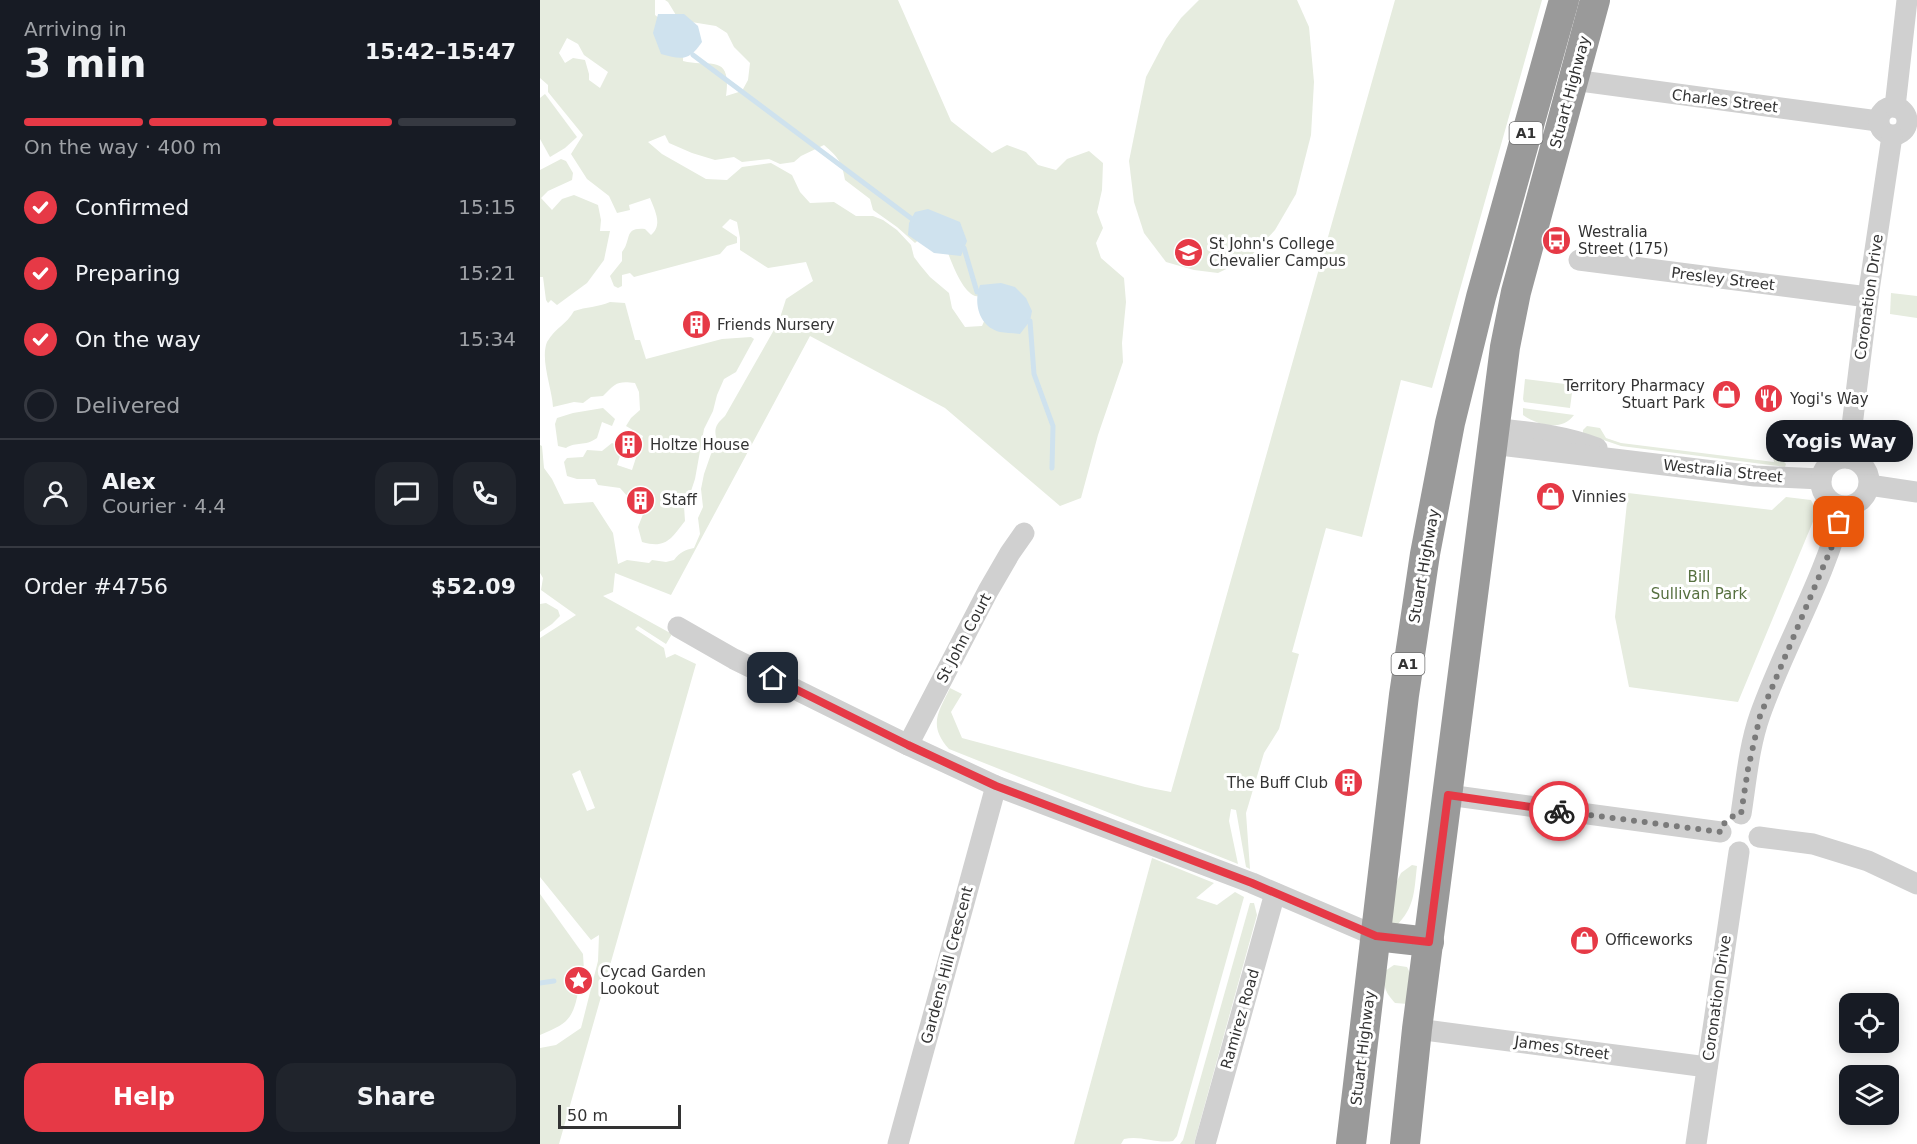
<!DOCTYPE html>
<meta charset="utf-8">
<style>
body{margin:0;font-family:"DejaVu Sans",sans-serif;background:#20242c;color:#f1f3f6;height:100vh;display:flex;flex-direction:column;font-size:22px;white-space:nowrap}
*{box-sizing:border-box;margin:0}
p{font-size:20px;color:#9ea1a6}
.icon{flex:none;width:33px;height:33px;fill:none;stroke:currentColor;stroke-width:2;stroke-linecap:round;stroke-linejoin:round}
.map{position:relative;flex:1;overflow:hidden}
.details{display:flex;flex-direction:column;background:#171b24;width:540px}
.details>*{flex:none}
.tools{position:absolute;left:1299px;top:993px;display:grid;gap:12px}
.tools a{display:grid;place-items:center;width:60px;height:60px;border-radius:12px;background:#171b24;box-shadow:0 3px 15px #0003;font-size:30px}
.scale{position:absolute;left:18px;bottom:15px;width:123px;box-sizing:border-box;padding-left:6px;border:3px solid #333;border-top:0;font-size:16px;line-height:21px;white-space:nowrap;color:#333;-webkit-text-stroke:4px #fff;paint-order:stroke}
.pin{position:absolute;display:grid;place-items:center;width:51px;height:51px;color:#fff;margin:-26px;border-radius:12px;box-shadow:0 3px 9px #0006}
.courier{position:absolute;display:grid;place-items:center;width:60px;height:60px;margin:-30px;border:4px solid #e63946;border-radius:50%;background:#fff;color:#222;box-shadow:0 2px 8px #0007}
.bubble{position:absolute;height:42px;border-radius:18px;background:#171b24;box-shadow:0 3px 15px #0003;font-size:20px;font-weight:800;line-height:42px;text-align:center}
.overview em{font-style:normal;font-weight:800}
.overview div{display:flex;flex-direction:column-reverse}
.overview{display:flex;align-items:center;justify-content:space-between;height:102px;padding:0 24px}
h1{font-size:39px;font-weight:800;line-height:45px}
.bar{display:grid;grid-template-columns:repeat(4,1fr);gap:9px 6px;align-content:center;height:72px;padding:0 24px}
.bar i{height:8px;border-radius:4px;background:#363941}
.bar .selected{background:#e63946}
.bar p{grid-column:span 4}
.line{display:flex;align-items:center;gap:15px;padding:0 24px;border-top:2px solid #363941}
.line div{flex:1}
.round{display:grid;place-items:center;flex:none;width:63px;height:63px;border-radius:18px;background:#20242c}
ol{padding:0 24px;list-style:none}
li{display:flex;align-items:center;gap:18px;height:66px}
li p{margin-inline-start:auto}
li .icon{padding:6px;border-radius:50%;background:#e63946;color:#fff;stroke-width:4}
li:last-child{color:#9ea1a6}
li i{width:33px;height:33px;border:3px solid #363941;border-radius:50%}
.button{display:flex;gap:12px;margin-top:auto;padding:12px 24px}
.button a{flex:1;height:69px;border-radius:18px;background:#e63946;color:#fff;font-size:24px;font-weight:800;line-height:69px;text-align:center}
.button a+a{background:#20242c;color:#f1f3f6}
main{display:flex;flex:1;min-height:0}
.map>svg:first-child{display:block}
</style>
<main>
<section class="details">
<div class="overview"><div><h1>3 min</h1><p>Arriving in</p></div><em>15:42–15:47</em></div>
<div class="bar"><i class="selected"></i><i class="selected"></i><i class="selected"></i><i></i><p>On the way · 400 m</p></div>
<ol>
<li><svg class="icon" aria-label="check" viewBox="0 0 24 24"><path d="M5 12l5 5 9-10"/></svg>Confirmed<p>15:15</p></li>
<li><svg class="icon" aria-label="check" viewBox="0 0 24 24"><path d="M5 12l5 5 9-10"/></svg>Preparing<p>15:21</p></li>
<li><svg class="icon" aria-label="check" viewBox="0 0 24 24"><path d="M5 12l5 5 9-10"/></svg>On the way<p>15:34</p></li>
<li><i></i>Delivered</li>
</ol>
<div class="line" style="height:108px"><a class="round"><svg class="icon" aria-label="person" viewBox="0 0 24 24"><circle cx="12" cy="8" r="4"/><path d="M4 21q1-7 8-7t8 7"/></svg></a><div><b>Alex</b><p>Courier · 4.4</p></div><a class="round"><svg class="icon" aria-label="chat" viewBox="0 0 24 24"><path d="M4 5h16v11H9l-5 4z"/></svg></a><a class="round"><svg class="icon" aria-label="phone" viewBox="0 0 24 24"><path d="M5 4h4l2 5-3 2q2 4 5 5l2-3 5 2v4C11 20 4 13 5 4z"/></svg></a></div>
<div class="line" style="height:78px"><div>Order #4756</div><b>$52.09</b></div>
<div class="button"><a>Help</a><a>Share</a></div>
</section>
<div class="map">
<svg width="1377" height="1144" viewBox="0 0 1377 1144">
<rect width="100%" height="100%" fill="#fff"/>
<g fill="#e6ecdf" fill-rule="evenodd">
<path d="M0,0h115v15c17,13 29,24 28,46 26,7 49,-9 43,35l16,-5 6,-11 2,-17 -16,-16 -7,-14 -11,-7 -37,-6 -11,-18 -3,-2h233l53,121 41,32 15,-8 19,7 12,13 18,5 11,-11 22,-8 14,12 -1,27 -5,22 6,16 -7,15 5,15 23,20 2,24 -4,41 1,19 -25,73 -17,63 -21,8 -115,-98 -135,-72 -139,259 -56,-22 -2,19 -10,4 69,38 -6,10 -28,-18 -3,3 29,19 2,10 9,-4 21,10 -137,480h-19v-96l16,-3 25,-17 17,-67 1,-26 -8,5 -51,-63v-239l36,-23 -35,-25 2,-12 -3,-5v-128l2,1 2,22 8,11 12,25 29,-2 20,31 5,31 9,-4 22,3 3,-3 14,2 8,-2c6,-8 11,-10 20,-12l6,-14 -2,-16 5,-11 -2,-18 3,-15 7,-20 7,-11c-5,-13 -3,-18 7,-27l54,-95 7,-22 27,-18 -7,-19 -38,6 -28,-18v-12l-3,-16 -7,-3 -8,8 15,10v6l-10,3 -7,8 -86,23 -4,-4 -8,2v11l-4,2 -4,-2 -4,-10 12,-15v-9c10,-12 1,-25 23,-23l6,6c12,-10 4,-24 -1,-37l-21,7 1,5 -13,3 -8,-17 -22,-17 -16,-25 12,-19 -35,-43v-7l-8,-7zM27,38l11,6 6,11 24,17 -8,16 -11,-8v-6l-4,-14 -12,-2 -8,5 -6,-10zM125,135l4,8 23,10 23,7 19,-3 8,5 27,-3 11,5 14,-2 7,-6 23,-11c14,12 18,17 21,35l25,19 3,11 24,17 18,16 22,-19c8,17 20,65 38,72 4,1 10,1 14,2v12l-7,16 -17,1 -13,-19 -3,-15 -19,-16 -10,-12 -6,-8 -3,-12 -14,-15 -14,-10 -10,-4h-17l-22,-14 -24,1 -10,-11 -8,-17 -21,-12 -29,4 -15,13 -21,-1 -44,-25 -14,-12zM40,770l15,38 -8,3 -15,-37z"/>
<path d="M659,0h98l12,27 5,55 -3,53 -15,59 -21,36 -26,28 -31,15 -24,-3 -28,-8 -22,-29 -10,-31 -5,-41 17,-84 20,-38 15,-21z"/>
<path d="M855,0h147l-110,388 -31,-8 -39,157 -36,-9 -34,124 7,2 -20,75 -15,24 -18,60 4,56 -4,-2 -10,-57 -5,-1 -2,12 9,43 -289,-115c-21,-24 -11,-36 1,-61l12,6 -11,18 11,26 183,49 26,5z"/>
<path d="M5,94l32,43 -12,11 -15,9 -10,-18v-41z"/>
<path d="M21,159l5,2 7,12 -1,7 -24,11 -7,7 11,12 10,-11 12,-4 24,10 3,15 -1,11h10l-6,29 -17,23 -30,22 -6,-5 -3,3 -2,-3 -3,-23h-3v-107z"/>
<path d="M1351,293l26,3v22l-27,-4z"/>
<path d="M70,302l15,1 10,37h5l6,19 76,-20 29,-2 3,2 -18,33 -12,7 -7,16 -4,16 -9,18 -9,50 -6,18 -5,9 1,15c-14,18 -19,28 -43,21l-4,-15 13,-33 -13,-5 -7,16 -2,-7 -9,-10 -22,-3 -3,-6h-18l-10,-3 -3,-14 3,-4 16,-1 4,-7 15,1 10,-8 11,4 -6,18 15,5 11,-34 -17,-10 5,-8 9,-8 -1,-18 -4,-9c-18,-2 -19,0 -32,13l-12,1 -8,6 -9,-1 -21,5c-1,-19 -13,-47 -6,-65 9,-15 19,-17 27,-31 12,-4 24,-4 36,-9z"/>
<path d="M985,379l48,6 -3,23 -46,-6 -1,-3z"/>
<path d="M63,408l12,11 -3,7 -10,-4 -5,16c-13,9 -20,3 -31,10l-8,-2 -3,-22 2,-6 16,-5z"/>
<path d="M983,408l51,7c-12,17 -37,10 -51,0z"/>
<path d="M1047,426l13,2 6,10 15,5 153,19 -2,-9h3l11,11 -1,3 -164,-21 -38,-13v-3z"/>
<path d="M1088,493l144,17 14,-13 25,3 6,12 -79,190 -109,-15 -14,-70z"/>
<path d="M6,603l12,7 2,6 -8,8 -12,8v-28z"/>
<path d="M612,858l62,25 -18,15 21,7 18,-13 9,5 -67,239 -4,5c-17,3 -32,-6 -49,-2l-3,5h-47z"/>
<path d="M872,865l5,1c-3,26 -2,41 -21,60l-5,-2 5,-41 5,-10z"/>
<path d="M0,894l43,60 1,17 -9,1 -1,15 5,1c-6,31 -10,35 -39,47z"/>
<path d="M710,903h4l3,12 -63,229h-14l3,-4z"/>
<path d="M854,965l13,2 3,6 -2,31 -13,-1c-10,-11 -12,-16 -10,-32z"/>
</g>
<g fill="#cfe2ee">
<path d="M118,14h26l14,12 4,16c-13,19 -20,18 -41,12l-8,-21z"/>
<path d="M388,209l32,13 7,19 -6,15 -27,-3 -26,-18 1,-12 6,-11z"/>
<path d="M461,283l14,4 11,11 6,13 -2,10 -10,13c-7,-1 -14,-1 -20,-2 -21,-5 -27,-29 -20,-47z"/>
</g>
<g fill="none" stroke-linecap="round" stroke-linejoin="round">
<g stroke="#cfe2ee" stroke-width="5">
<path d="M153,55l219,164"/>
<path d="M424,248l13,44"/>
<path d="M490,321l4,53 19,52 -1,42"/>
<path d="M0,983l14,-2"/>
</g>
<g stroke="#d0d0d0" stroke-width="21">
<path d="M1033,80l305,41"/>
<circle cx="1353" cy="121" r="14"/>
<path d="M1355,107l12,-107"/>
<path d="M1039,260l289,37"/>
<path d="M953,428c36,4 70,7 104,20"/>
<path d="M951,444l264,32 66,3"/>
<path d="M1308,458l20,-161 24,-161"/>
<circle cx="1305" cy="482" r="24"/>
<path d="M1329,485l48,7"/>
<path d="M138,627l56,32 174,86 88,41 256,97 124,53"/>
<path d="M368,745l80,-154 22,-38 14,-20"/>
<path d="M908,795l273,37"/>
<path d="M1201,814c5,-32 8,-68 19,-99 25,-71 65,-136 83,-209"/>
<path d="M1219,837l54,7 55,17 49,23"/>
<path d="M877,1029l290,38"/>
<path d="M358,1144l98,-358"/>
<path d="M665,1144l70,-251"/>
<path d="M1156,1144l43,-292"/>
</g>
<g stroke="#9a9a9a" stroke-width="30">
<path d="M836,936l53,6"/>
<path d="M811,1144l53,-449 21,-141 25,-131 31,-126 83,-297"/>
<path d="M865,1144l12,-115 88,-682 11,-55 79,-292"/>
</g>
</g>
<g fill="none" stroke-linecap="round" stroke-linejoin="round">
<path stroke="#7a7a7a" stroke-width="6" stroke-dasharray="0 10.8" d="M1019,811l162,21c2,-11 9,-16 20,-18l7,-45 12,-53 75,-177 4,-17"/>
<path stroke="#e63946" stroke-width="8" d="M233,678l135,67 88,41 256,97 124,53 53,6 19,-147 111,16"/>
</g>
<defs>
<symbol id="bus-disc" viewBox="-11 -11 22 22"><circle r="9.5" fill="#e63946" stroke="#fff"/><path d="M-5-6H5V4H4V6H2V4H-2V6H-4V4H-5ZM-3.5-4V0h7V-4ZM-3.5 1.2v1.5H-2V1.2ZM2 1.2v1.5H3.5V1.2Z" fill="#fff"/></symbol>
<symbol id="university-disc" viewBox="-11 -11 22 22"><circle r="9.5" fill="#e63946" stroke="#fff"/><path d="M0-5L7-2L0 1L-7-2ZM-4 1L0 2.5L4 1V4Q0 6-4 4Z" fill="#fff"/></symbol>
<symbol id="building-disc" viewBox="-11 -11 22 22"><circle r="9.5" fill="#e63946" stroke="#fff"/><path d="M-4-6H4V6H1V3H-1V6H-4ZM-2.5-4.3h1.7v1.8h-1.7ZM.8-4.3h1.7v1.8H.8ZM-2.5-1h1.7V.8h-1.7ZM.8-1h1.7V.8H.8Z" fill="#fff"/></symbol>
<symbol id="shop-disc" viewBox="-11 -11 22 22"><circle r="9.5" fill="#e63946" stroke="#fff"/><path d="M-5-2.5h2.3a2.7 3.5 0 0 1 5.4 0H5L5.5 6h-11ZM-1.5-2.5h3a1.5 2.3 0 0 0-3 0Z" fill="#fff"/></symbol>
<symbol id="restaurant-disc" viewBox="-11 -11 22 22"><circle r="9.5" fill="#e63946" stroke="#fff"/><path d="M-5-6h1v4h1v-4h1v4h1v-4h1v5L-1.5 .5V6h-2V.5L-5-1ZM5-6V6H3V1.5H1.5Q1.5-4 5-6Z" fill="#fff"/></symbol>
<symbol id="sight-disc" viewBox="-11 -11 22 22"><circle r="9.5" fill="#e63946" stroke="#fff"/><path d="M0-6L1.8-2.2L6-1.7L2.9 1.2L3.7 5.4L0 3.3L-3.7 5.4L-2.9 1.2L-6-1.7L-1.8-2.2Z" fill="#fff"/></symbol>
</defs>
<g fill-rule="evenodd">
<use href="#bus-disc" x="1000" y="224" width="33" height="33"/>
<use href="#university-disc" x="632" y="236" width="33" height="33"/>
<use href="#building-disc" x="140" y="308" width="33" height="33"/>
<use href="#shop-disc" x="1170" y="378" width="33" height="33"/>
<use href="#restaurant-disc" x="1212" y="382" width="33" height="33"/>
<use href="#building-disc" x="72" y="428" width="33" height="33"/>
<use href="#shop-disc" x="994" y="480" width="33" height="33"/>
<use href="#building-disc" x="84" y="484" width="33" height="33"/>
<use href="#building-disc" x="792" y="766" width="33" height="33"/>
<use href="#shop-disc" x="1028" y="924" width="33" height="33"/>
<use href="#sight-disc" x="22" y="964" width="33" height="33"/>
</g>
<g text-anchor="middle" stroke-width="6" stroke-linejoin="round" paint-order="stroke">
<g fill="#fff" stroke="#707070" stroke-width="1.5">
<rect x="969.5" y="122" width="33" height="22" rx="4.5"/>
<rect x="851.5" y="653" width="33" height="22" rx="4.5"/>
</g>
<g font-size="14" font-weight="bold" fill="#333">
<text x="986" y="138">A1</text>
<text x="868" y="669">A1</text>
</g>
<g font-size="15" fill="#333" stroke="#fff">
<text transform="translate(1030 92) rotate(-75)" y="5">Stuart Highway</text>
<text transform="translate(1185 101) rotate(7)" y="5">Charles Street</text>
<text transform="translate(1183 279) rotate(7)" y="5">Presley Street</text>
<text transform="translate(1329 297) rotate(-82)" y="5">Coronation Drive</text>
<text transform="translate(1183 471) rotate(6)" y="5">Westralia Street</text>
<text transform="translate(884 566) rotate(-80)" y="5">Stuart Highway</text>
<text transform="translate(424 638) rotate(-62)" y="5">St John Court</text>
<text transform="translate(407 965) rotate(-75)" y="5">Gardens Hill Crescent</text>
<text transform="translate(1177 998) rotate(-82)" y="5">Coronation Drive</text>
<text transform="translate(700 1019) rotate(-74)" y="5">Ramirez Road</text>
<text transform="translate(823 1048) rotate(-83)" y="5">Stuart Highway</text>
<text transform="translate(1022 1048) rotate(8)" y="5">James Street</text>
</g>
<g font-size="15" fill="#333" stroke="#fff" text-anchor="start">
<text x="1038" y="237">Westralia<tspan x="1038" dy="17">Street (175)</tspan></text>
<text x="669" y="249">St John's College<tspan x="669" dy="17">Chevalier Campus</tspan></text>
<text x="177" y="330">Friends Nursery</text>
<text x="1165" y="391" text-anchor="end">Territory Pharmacy<tspan x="1165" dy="17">Stuart Park</tspan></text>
<text x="1250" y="404">Yogi's Way</text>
<text x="110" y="450">Holtze House</text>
<text x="1032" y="502">Vinnies</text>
<text x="122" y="505">Staff</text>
<text x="788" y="788" text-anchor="end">The Buff Club</text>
<text x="1065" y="945">Officeworks</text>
<text x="60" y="977">Cycad Garden<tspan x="60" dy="17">Lookout</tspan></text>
</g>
<g font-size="15" fill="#56703f" stroke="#fff">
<text x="1159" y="582">Bill<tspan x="1159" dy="17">Sullivan Park</tspan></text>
</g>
</g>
</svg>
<div class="tools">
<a><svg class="icon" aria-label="locate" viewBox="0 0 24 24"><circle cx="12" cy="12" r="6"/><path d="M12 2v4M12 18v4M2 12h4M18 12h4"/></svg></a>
<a><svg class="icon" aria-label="layers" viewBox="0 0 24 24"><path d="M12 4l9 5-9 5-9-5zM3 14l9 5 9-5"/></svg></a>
</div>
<div class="scale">50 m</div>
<div class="pin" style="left:1299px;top:522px;background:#ea580c"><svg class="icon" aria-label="bag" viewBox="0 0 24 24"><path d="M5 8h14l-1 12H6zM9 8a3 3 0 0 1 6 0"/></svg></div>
<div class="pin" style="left:233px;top:678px;background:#1f2937"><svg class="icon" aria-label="home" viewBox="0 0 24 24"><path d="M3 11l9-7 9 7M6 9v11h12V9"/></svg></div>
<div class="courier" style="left:1019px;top:811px"><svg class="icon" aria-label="bike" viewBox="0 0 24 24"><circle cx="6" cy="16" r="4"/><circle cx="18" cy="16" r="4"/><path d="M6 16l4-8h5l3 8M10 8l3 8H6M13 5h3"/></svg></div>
<div class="bubble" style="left:1226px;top:420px;width:147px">Yogis Way</div>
</div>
</main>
